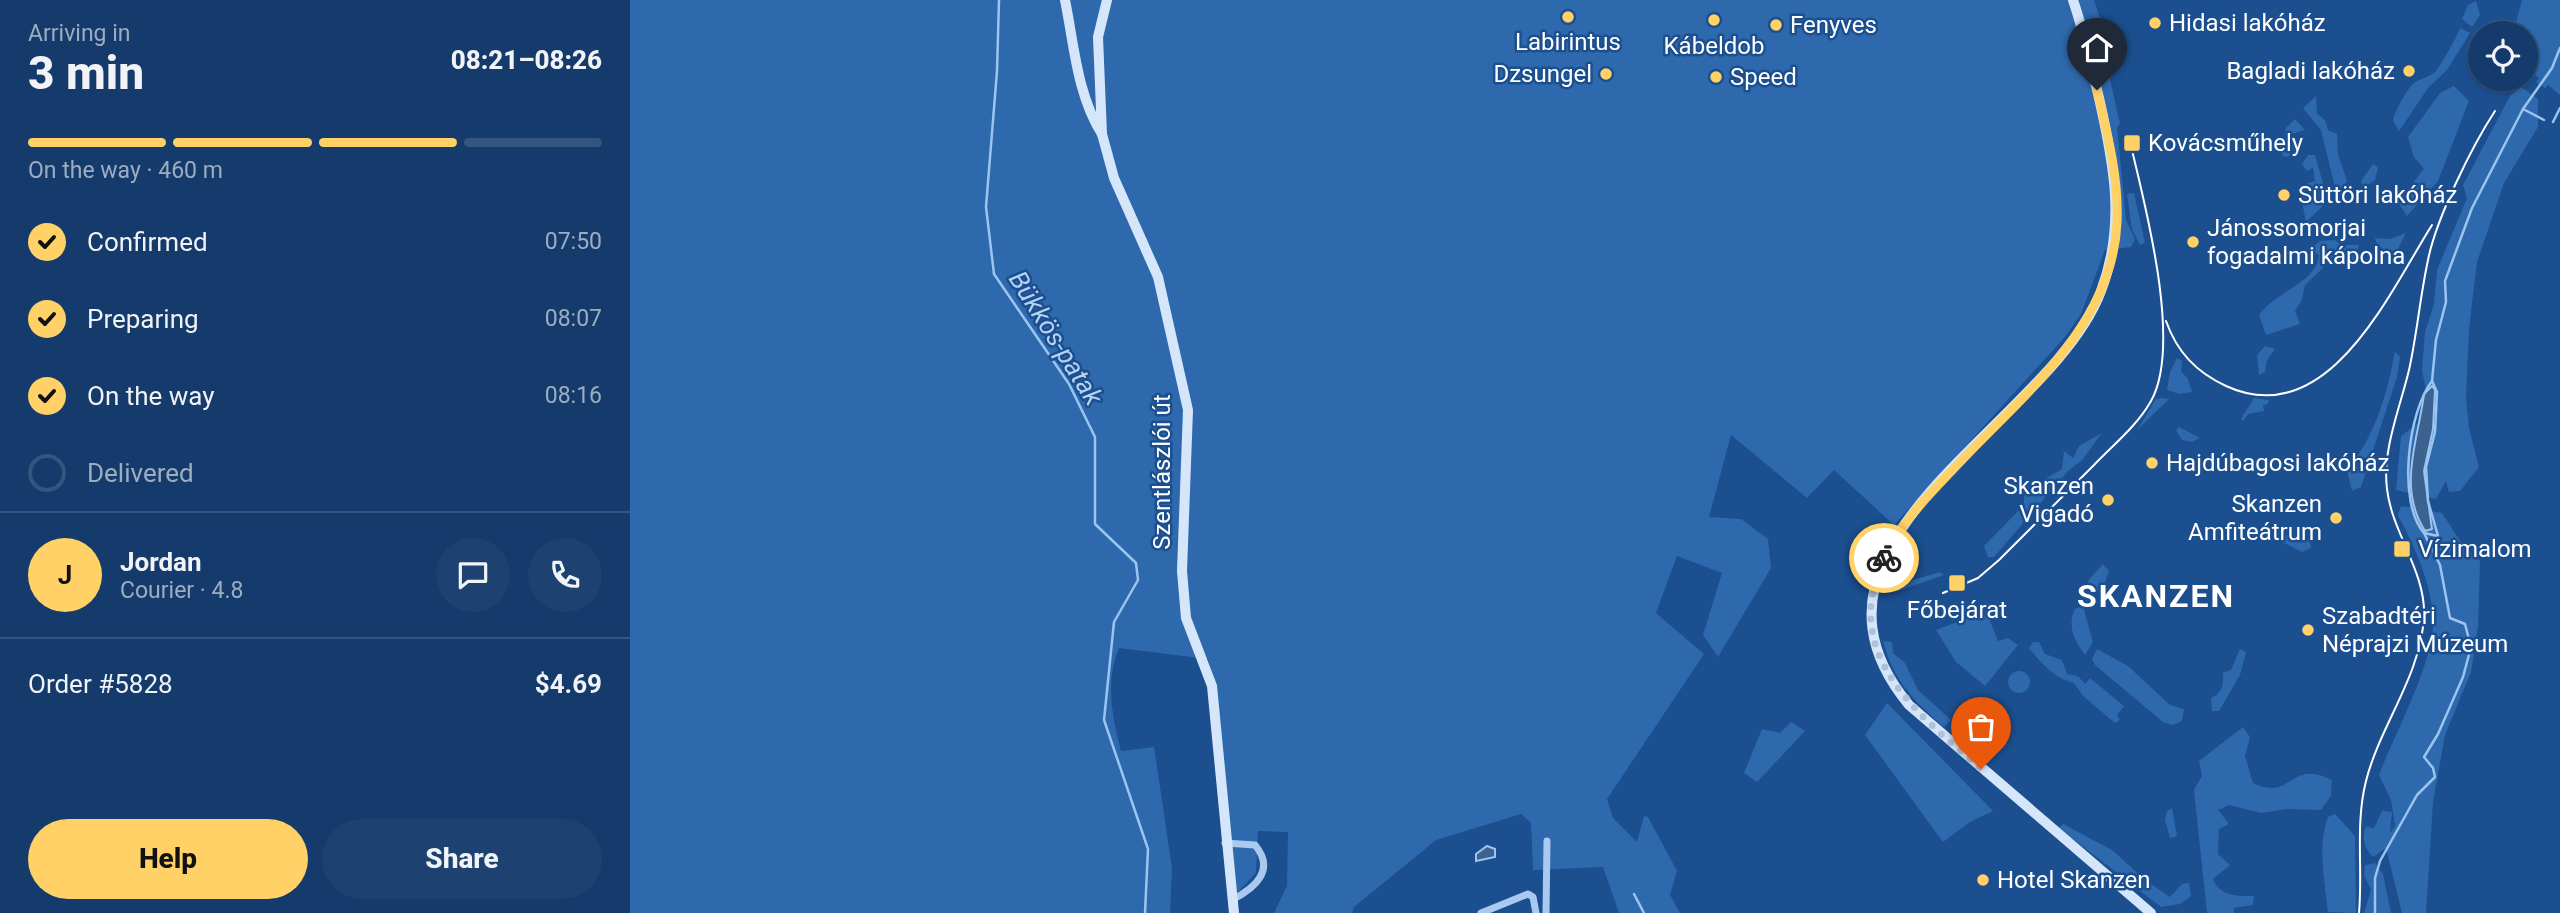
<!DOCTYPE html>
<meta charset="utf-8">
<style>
body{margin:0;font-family:Roboto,sans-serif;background:#1d4271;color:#f1f3f6;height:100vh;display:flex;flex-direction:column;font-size:26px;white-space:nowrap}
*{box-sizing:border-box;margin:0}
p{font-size:23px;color:#9dadc1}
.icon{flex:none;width:38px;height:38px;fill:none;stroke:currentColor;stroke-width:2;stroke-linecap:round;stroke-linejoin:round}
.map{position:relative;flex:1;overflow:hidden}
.drawer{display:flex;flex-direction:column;background:#143b6b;width:630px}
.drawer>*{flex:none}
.tools{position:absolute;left:1838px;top:21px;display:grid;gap:14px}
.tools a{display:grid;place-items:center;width:70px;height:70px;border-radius:50%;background:#143b6b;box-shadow:0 2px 5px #0004,0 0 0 2px #33557e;font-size:35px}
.pin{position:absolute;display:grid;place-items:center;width:60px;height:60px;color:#fff;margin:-72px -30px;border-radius:50% 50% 50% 0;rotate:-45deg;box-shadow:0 0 7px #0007}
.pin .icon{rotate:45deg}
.courier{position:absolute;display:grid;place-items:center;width:70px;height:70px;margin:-35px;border:5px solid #ffd166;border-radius:50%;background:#fff;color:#222;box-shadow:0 2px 9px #0007}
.summary em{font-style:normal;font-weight:800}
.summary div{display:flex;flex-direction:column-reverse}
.summary{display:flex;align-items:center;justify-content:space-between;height:119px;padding:0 28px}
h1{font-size:46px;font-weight:800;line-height:52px}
.bar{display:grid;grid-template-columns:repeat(4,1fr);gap:10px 7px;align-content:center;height:84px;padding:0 28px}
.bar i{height:9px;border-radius:5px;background:#33557e}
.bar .selected{background:#ffd166}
.bar p{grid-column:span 4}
.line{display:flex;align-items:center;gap:18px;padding:0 28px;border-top:2px solid #33557e}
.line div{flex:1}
.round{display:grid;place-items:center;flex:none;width:74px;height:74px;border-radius:37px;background:#1d4271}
ol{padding:0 28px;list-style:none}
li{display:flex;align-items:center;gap:21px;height:77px}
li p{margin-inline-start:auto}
li .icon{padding:7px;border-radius:50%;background:#ffd166;color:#111;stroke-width:4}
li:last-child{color:#9dadc1}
li i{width:38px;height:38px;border:4px solid #33557e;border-radius:50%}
.cta{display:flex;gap:14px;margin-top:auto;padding:14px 28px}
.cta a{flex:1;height:80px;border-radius:42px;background:#ffd166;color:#111;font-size:28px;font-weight:800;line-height:80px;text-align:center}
.cta a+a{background:#1d4271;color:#f1f3f6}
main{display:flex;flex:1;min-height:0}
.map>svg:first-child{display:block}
</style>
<main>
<section class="drawer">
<div class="summary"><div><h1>3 min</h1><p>Arriving in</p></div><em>08:21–08:26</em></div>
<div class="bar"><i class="selected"></i><i class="selected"></i><i class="selected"></i><i></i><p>On the way · 460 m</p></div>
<ol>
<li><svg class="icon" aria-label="check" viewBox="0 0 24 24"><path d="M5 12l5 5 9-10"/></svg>Confirmed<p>07:50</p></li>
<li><svg class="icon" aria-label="check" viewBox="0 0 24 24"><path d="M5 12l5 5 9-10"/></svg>Preparing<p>08:07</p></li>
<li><svg class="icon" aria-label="check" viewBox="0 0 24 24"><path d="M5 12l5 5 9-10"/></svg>On the way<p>08:16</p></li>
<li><i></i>Delivered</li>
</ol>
<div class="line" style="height:126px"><b class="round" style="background:#ffd166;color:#111">J</b><div><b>Jordan</b><p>Courier · 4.8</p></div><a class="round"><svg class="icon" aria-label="chat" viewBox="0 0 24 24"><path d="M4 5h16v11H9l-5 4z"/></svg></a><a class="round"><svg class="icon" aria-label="phone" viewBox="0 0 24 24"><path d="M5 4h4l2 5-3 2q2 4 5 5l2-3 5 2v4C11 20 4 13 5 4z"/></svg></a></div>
<div class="line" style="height:91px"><div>Order #5828</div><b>$4.69</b></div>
<div class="cta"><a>Help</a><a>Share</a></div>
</section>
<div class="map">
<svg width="1930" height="913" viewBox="0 0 1930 913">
<rect width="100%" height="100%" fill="#1b4f8f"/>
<g fill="#2e69ad">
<path d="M0,0h1464l10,30 -1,18 17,76 -3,3 9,93 9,19 -4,8 -26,3 -24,64 -16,23 -171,188 -60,-55 -27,28 -76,-63 -22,82 32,2 27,20 3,29 -53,89 -15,-22 19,-62 -45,-17 -21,57 48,41 -97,145 6,19 24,24 7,-26 4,1 29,54 -7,24 10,18h-61l-16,-46 -70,3 -2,-47 -10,-9 -85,26 -82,67 -2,6h-78l13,-27 1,-54 -30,-1 -2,42 -20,21 -20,-199 -8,-36 -89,-11c-14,34 -7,68 2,103l33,-4 18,121 -2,45h-540z"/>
<path d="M1892,0h38v95l-12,-10 -3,3 -9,-6 3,-4 -14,-11v-34h-12z"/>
<path d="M1846,1l4,14 -8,12 -10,-8 6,-14z"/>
<path d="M1830,28l10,5 -23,37 -19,18 -29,43 -6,-11c3,-11 11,-25 18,-34 5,-7 18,-8 24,-14 5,-5 23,-37 25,-44z"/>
<path d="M1824,86l15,15 -31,80 -31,35 -9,-14 26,-33 -10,-12 -6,-20 32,-44z"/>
<path d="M1891,87l17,12v28l-34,56 -27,79 -8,67 -3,69 3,30 10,39 -19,24 -11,1 -3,-11 -10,18 -40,-9 5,-54 24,-18 3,-20 -6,-27 3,-39 9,-28 3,-34 30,-72 -4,-13 47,-89z"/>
<path d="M1686,96l1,18 8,6 3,10 9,4 1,21 9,26 -7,12 -5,-6 -14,-57 -18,-22z"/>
<path d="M1665,119l10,11 -14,4 4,14 -7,9 -6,-1 4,-28z"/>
<path d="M1678,155h7l13,46 -22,21 -7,-36 16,-5 -2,-13 -6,3 -5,-7z"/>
<path d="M1743,164l5,3 -3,13 -12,8 -2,-7z"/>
<path d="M1504,193l11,50 -5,2 -8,-15 -5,-36z"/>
<path d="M1776,233l-10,20 -5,3 -14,-12 -2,-6 15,1z"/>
<path d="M1705,240l7,5h17l-5,15 -22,-1 -27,26 -3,15 -7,11 5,13 -34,11 -7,-20c15,-23 58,-32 60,-60l-10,-5 11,-9z"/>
<path d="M1635,346l10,3 -8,11 -2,12 -6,3 -2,-20z"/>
<path d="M1765,351l5,6 -3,20 -36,110 -9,4 -5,-20c28,-36 40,-75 48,-120z"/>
<path d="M1547,358l5,3 -1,10 7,8 4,13 -12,2 -13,-4 3,-18z"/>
<path d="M1532,398l7,1 -32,31 19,-31z"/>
<path d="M1624,398l15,2 -1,4 -5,1 1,6 -16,3 -5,7 -2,-2z"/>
<path d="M1549,427l21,11 -8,4 -10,-2 -6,-10z"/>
<path d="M1472,433l-20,27 -14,11 -74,86h-6l-4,-11 40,-41v-10l13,-2 8,-14 17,-10 2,-18 9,7 6,-12z"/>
<path d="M1771,506l41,7 16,25 22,23 -2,65 -7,46 -26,63 -12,67 -7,111h-24l-16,-65 -13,9c-8,-8 -12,-19 -7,-30l8,1 8,-17 10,1 -2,21 5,-7 -4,-26 -12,-25c15,-40 55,-113 54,-153 -1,-39 -18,-74 -35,-107z"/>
<path d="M1657,535l23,5 1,8 -9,4 -26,-13z"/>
<path d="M1473,564l6,7 -5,15 -18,16 -5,-4 7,-17z"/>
<path d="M1310,572l4,3 -49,17 -2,-6z"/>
<path d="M1453,606l10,36 -8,13c-11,-15 -18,-29 -10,-46z"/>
<path d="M1356,611l12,30 10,-3 10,7 -33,41 -29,-24 -20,-32z"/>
<path d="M1253,641l9,1 1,11 12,10 13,27 33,30 -7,7c-30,-26 -51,-47 -61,-86z"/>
<path d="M1403,642h6l6,12 17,6 5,14 11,2 7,8 5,-6 34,28 -7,9 3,5 -5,3 -32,-27 -9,-13c-19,-4 -34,-21 -45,-35z"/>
<path d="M1467,649l31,17 42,39 14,4 -2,12 -9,4 -10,-3 -68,-57 -3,-6z"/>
<path d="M1610,649l6,3 -6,23 -21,36h-7l-1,-13c11,-5 13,-13 12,-25l8,-3z"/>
<circle cx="1389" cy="682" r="11"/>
<path d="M1257,703l106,108 -23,11 -27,20 -78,-107z"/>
<path d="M1161,722l14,9 -48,51 -13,-9 18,-44 18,4z"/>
<path d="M1613,727l7,10 -5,19 8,27c41,19 35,-25 79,-3l-1,16 -10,14 -35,-1 -25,4 -32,-8 -11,5 11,14 -10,5 -1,25 12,11 -17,14c7,18 25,17 41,17l-1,9 -19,3v5h-27l-13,-123 8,-14 -3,-15z"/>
<path d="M1542,808l5,28 -7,2 -5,-18 2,-9z"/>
<path d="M1705,814l20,22 1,77 -28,-1c-3,-30 -11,-66 0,-95z"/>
<path d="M1433,824l49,26 33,30 25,17 12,-13 7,-1 2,13 -11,8 -19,3 -102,-79z"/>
<path d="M1745,863l8,11 8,39h-27l7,-23 -7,-15 1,-10z"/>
</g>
<g fill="#3c6290" stroke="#9cc4f0" stroke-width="2">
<path d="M1802,386l3,4 -2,39 -9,42 8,58 -7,2c-28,-44 -7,-90 -1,-137z"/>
<path d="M857,846l8,3v8l-19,4v-7z"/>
</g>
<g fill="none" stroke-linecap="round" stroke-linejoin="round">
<g stroke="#9cc4f0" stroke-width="2.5">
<path d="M369,0l-2,71 -11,136 8,67 75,110 26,53v87l41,39 2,17 -24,42 -10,98 44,129 -3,64"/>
<path d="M1893,109l21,11"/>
<path d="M1923,122l7,-14"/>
<path d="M1794,533c-27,-31 -16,-121 8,-152"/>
<path d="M1004,894l10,19"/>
<path d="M1745,913v-35l5,-17 37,-66 18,-18 -2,-9 -9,-11 14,-23 25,-57 8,-30 -6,-23 -15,-6 -10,-53 -16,-32 14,3 -10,-35 -2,-34 9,-35 2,-40 -5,-11 4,-41 10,-38 -1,-21 27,-73 51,-99 29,-41 8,-20"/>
</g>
<g stroke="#a9c9ee" stroke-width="7">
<path d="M595,843l30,2c21,25 0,43 -23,55"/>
<path d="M851,913l47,-19 5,3 3,16"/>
<path d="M916,913l1,-72"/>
</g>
<g stroke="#d6e6fa" stroke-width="10">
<path d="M435,0c9,44 12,95 37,134"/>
<path d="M477,0l-9,37 4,97 12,44 44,99 30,133 -6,161 4,47 26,68 22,227"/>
<path d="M1443,0c11,32 18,65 26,98 15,66 27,127 2,193 -50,134 -329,249 -192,414l242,208"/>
</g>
<g stroke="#fff" stroke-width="2">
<path d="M1536,321c11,31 30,51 60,65 102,47 163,-93 206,-161"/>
<path d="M1313,593l35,-15 21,-18c32,-32 63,-63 95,-95 19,-20 43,-39 57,-64 32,-57 -7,-200 -22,-263"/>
<path d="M1729,913c4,-44 -4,-89 7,-132 14,-56 55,-105 58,-165 2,-44 -32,-83 -37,-127 -5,-39 13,-81 22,-119 8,-36 11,-73 19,-110 8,-41 44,-114 67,-149"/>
</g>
</g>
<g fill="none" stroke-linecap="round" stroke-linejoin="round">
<path stroke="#afc1d8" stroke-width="7" stroke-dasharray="0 12.6" d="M1254,558c-45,96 33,155 97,211"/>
<path stroke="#ffd166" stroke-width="9" d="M1254,558c18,-38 48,-66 76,-96 65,-69 153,-138 157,-240 2,-45 -10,-89 -20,-132"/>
</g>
<g fill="#ffd166" stroke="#1b4f8f" stroke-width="2.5">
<circle cx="938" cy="17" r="7"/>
<circle cx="1084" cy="20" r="7"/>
<circle cx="1525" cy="23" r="7"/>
<circle cx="1146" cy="25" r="7"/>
<circle cx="1779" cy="71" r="7"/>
<circle cx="976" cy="74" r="7"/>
<circle cx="1086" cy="77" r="7"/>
<rect x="1493" y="134" width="18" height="18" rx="3.5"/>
<circle cx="1654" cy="195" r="7"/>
<circle cx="1563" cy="242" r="7"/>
<circle cx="1522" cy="463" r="7"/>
<circle cx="1478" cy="500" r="7"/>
<circle cx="1706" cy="518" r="7"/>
<rect x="1763" y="540" width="18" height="18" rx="3.5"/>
<rect x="1318" y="574" width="18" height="18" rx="3.5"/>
<circle cx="1678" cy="630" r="7"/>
<circle cx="1353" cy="880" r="7"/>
</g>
<g text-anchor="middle" stroke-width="5" stroke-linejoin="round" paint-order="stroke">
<g font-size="24" fill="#fff" stroke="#1b4f8f" text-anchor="start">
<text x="1539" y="31">Hidasi lakóház</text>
<text x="1160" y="33">Fenyves</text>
<text x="938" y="50" text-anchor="middle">Labirintus</text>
<text x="1084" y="54" text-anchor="middle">Kábeldob</text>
<text x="1765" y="79" text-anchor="end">Bagladi lakóház</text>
<text x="962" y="82" text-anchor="end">Dzsungel</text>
<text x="1100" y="85">Speed</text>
<text x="1518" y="151">Kovácsműhely</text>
<text x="1668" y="203">Süttöri lakóház</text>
<text x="1577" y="236">Jánossomorjai<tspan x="1577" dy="28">fogadalmi kápolna</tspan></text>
<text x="1536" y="471">Hajdúbagosi lakóház</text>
<text x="1464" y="494" text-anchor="end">Skanzen<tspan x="1464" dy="28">Vigadó</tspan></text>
<text x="1692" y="512" text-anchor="end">Skanzen<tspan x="1692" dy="28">Amfiteátrum</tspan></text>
<text x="1788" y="557">Vízimalom</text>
<text x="1327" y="618" text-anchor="middle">Főbejárat</text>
<text x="1692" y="624">Szabadtéri<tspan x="1692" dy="28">Néprajzi Múzeum</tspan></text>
<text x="1367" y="888">Hotel Skanzen</text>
</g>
<g font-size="24" fill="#fff" stroke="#1b4f8f">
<text transform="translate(532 472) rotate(-90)" y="8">Szentlászlói út</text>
</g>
<g font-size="26" font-style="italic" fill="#b5d3f5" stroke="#1b4f8f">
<text transform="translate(426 338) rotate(58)" y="9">Bükkös-patak</text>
</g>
<g font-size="32" font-weight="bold" letter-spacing="2" fill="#fff" stroke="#1b4f8f">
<text x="1526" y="607">SKANZEN</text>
</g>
</g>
</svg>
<div class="tools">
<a><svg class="icon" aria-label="locate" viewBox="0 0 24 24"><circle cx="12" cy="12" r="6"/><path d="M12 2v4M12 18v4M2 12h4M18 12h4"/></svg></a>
</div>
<div class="pin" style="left:1351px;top:769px;background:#ea580c"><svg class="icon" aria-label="bag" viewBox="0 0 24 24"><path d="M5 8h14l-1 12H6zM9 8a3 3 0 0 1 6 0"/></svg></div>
<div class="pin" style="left:1467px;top:90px;background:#1f2937"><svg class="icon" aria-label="home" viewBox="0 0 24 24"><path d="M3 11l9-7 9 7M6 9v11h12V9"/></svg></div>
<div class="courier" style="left:1254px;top:558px"><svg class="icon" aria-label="bike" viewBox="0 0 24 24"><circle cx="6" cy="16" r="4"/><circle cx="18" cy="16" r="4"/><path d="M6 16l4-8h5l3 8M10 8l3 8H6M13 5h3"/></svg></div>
</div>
</main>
